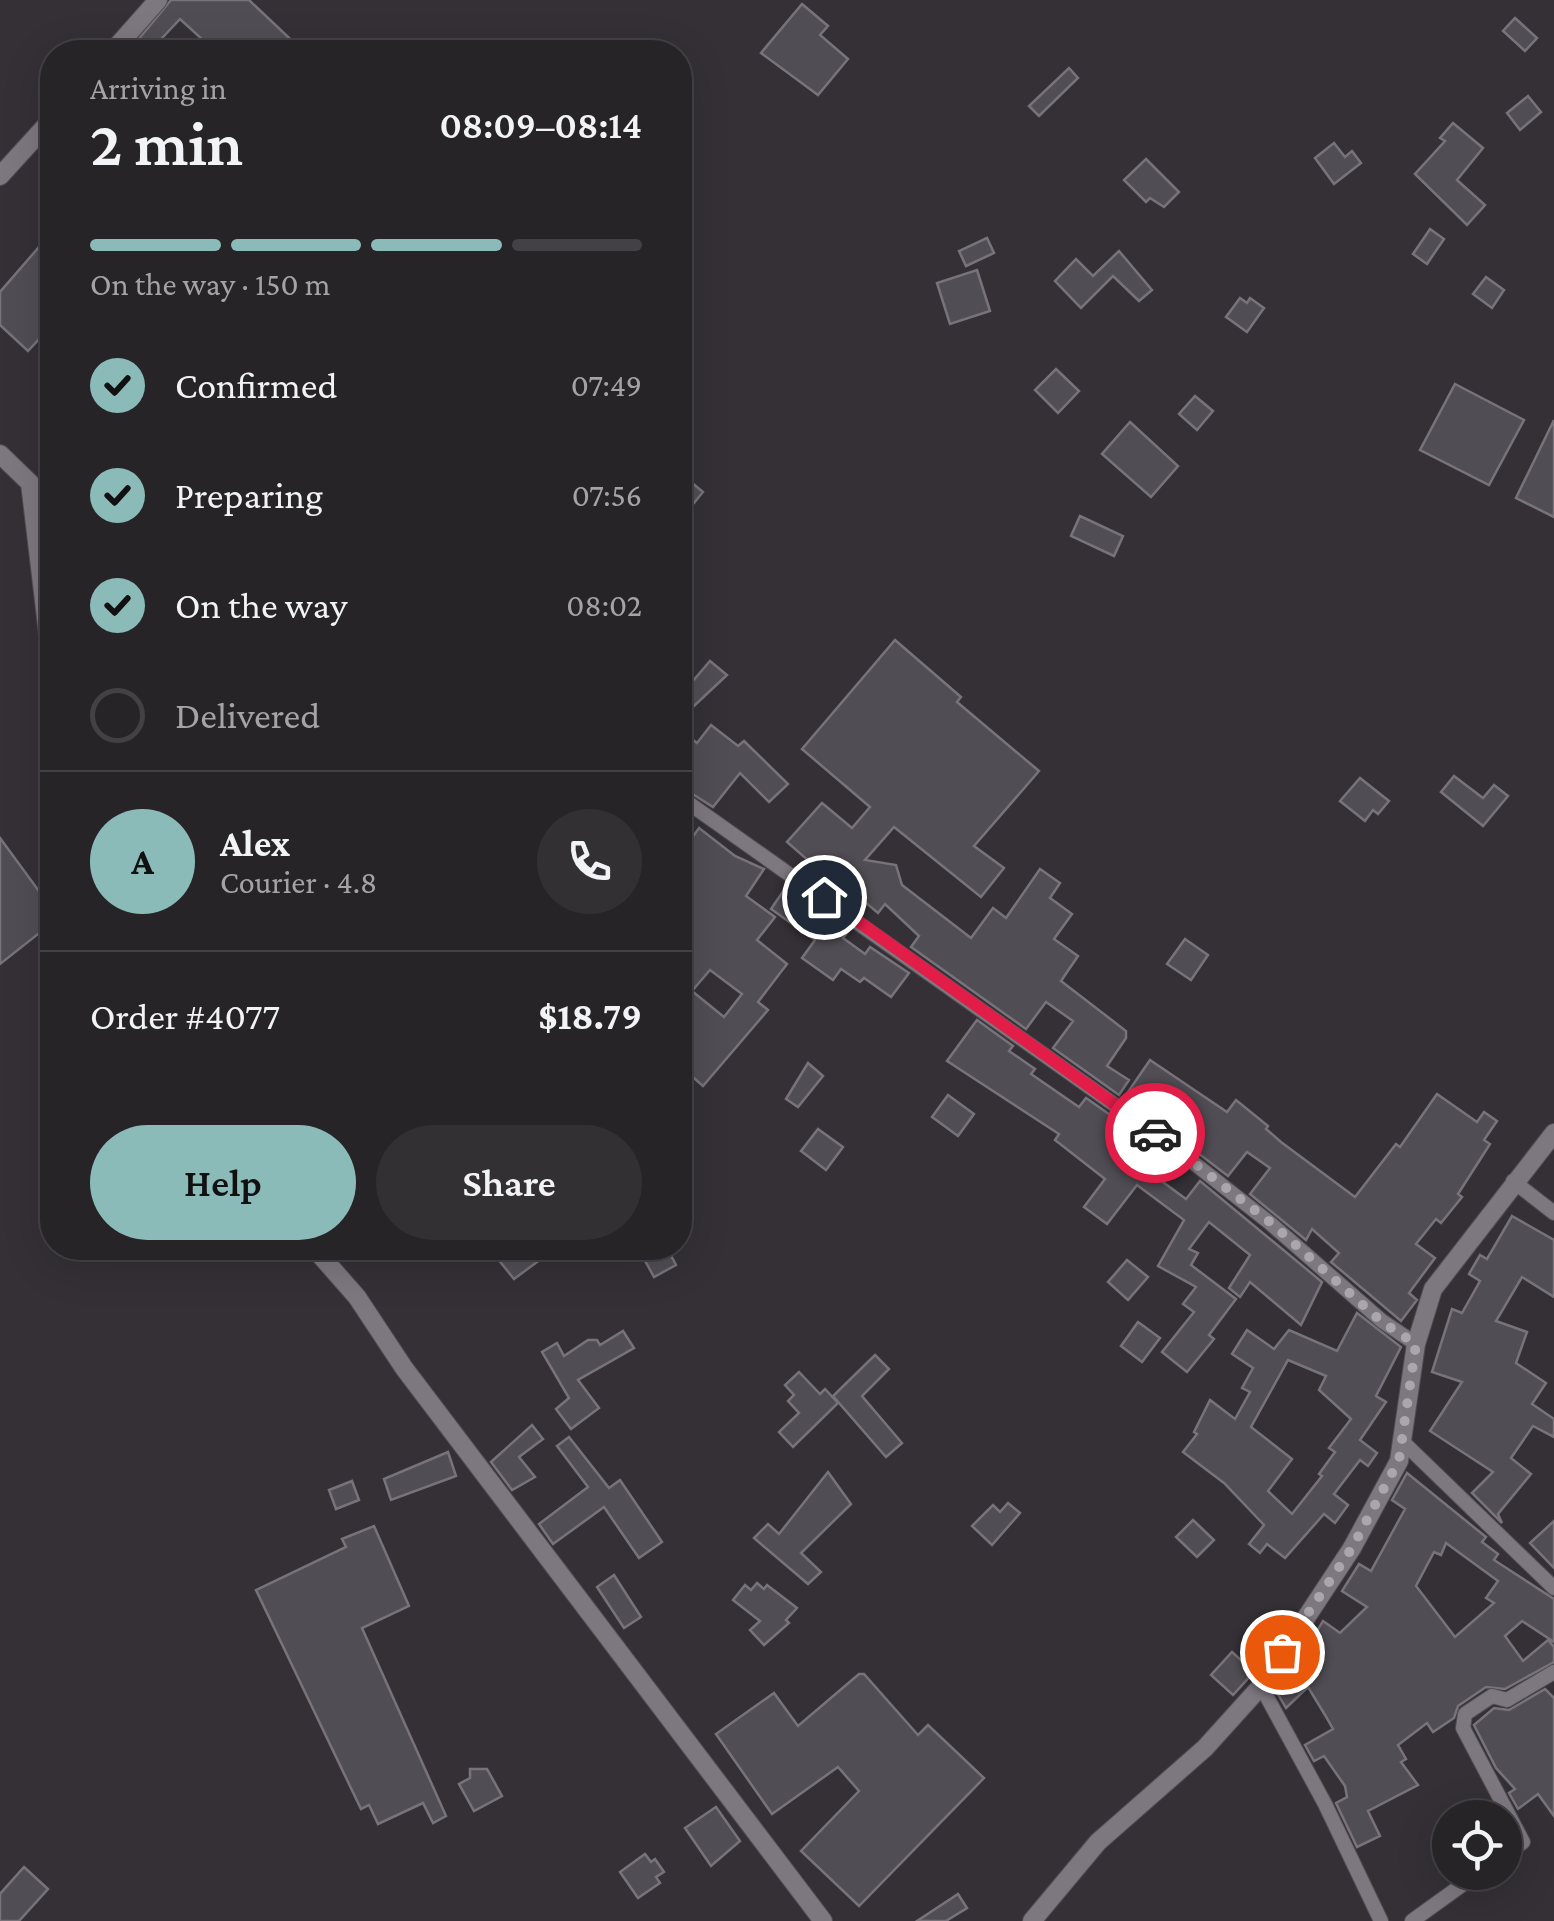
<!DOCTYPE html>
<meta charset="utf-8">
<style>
body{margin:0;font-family:"Crimson Pro",serif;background:#333034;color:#f1f3f6;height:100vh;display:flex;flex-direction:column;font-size:38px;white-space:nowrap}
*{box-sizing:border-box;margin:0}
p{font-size:32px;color:#a4a4a8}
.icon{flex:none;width:55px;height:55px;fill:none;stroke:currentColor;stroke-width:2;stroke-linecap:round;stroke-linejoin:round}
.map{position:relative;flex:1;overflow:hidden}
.sheet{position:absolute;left:40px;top:40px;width:652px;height:1220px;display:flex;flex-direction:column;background:#272428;border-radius:40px;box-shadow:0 10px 40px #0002,0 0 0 2px #434145}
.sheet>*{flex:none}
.tools{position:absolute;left:1432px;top:1800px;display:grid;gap:20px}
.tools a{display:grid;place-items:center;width:90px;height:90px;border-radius:50%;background:#272428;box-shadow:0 10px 40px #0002,0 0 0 2px #434145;font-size:50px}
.pin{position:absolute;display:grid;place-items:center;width:85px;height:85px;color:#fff;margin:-42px;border:5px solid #fff;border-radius:50%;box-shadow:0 2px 10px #0007}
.courier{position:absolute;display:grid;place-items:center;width:100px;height:100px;margin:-50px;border:8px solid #e11d48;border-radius:50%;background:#fff;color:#222;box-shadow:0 2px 12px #0007}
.summary em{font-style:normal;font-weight:600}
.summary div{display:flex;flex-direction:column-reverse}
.summary{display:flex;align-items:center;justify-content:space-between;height:170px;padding:0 50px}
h1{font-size:65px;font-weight:600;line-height:75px}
.bar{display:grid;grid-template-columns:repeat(4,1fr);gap:15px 10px;align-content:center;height:120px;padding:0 50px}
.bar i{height:12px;border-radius:8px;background:#434145}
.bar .active{background:#8bbbb9}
.bar p{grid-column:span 4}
.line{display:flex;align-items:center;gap:25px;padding:0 50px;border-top:2px solid #434145}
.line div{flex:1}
.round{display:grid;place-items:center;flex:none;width:105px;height:105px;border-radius:52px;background:#333034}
ol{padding:0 50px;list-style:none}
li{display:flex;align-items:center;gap:30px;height:110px}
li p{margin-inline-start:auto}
li .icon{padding:10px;border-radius:50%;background:#8bbbb9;color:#111;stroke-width:4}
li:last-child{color:#a4a4a8}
li i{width:55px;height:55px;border:5px solid #434145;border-radius:50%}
.button{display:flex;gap:20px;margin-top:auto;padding:20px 50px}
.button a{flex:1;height:115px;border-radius:60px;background:#8bbbb9;color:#111;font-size:40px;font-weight:600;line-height:115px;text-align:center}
.button a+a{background:#333034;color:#f1f3f6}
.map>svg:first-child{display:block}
</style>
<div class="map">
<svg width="1554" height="1921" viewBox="0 0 1554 1921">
<rect width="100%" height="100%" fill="#343036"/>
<g fill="#514d54" stroke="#78737a" stroke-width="2.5" fill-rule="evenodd">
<path d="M171,0h78l55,52h-88l-36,-33 -31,33h-21z"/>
<path d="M802,4l26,22 -8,9 28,24 -30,36 -57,-42z"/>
<path d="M1515,18l22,20 -12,13 -22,-20z"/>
<path d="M1069,68l9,10 -39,38 -10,-10z"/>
<path d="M1528,96l13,16 -21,18 -13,-17z"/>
<path d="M1453,123l30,25 -26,32 28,25 -18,20 -52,-51 30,-33 -5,-3z"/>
<path d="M1334,143l11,14 7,-6 9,12 -27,21 -19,-26z"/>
<path d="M1146,159l33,33 -15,15 -14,-9 -4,4 -22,-22z"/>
<path d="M1430,229l14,10 -17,25 -14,-10z"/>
<path d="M987,238l7,15 -28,13 -7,-15z"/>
<path d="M45,240l7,6v79l-24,26 -28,-26v-33z"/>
<path d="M1119,251l33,39 -13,11 -26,-25 -32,32 -26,-27 21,-22 17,17z"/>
<path d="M977,270l13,41 -40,13 -13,-41z"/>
<path d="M1486,277l18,13 -12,18 -19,-14z"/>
<path d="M1240,298l7,5 3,-5 14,10 -17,24 -21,-15z"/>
<path d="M1056,369l23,22 -21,22 -23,-23z"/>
<path d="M1455,384l69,36 -35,65 -69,-35z"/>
<path d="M1195,396l18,15 -16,19 -18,-16z"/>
<path d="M1554,420v97l-38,-19z"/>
<path d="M1130,422l48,44 -27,31 -49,-43z"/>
<path d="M680,473l23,19 -23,28z"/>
<path d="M1080,516l43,20 -9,20 -43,-20z"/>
<path d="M895,640l66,57 -4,5 82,69 -65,75 30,22 -23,29 -87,-70 -29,33 31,5 6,20 69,53 22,-30 13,10 34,-49 20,14 -10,15 22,16 -18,25 24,17 -17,25 65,50v7l-19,28 22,14 -10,15 -66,-47 20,-27 -27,-19 -20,27 -115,-82 8,-11 -34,-32 -7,9 -32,-27 -8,10 -27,-19 7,-8 -31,-27 35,-39 30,25 18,-21 -68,-58z"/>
<path d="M710,661l17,14 -47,44v-23z"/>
<path d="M711,725l27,21 6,-5 44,43 -19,18 -29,-29 -27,34 -33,-21v-56l17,13z"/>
<path d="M1454,776l29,22 11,-13 14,11 -25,30 -42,-34z"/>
<path d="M1360,778l29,23 -11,13 -5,-4 -8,11 -25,-20z"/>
<path d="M699,828l36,28 29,13 -18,27 29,21 -18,23 30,24 -29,38 10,8 -65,76 -23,-20v-231l9,7zM710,970l32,24 -18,23 -32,-26z"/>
<path d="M0,838l52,71v14l-52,41z"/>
<path d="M784,890l10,7 3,-4 52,37 -6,8 22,16 5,-7 39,26 -18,24 -27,-19 -4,4 -19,-13 -8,11 -31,-22 13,-18 -44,-31z"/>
<path d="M1185,939l23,16 -17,25 -24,-16z"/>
<path d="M977,1020l36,26 -4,5 26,18 -4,5 48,33 7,-9 70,49 -15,19 45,33 14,-18 122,101 -21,43 -51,-43 -10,15 -11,-9 21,-33 -41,-33 -20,27 9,4 -7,12 45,34 -27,36 5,4 -27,33 -25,-20 32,-40 -11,-8 13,-17 -38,-21 26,-46 -47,-35 -30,39 -23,-17 21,-28 -50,-39 4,-6 -112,-73z"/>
<path d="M1150,1060l77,52 9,-12 32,26 -2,3 15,13 74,55 41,-53 4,3 37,-53 40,28 7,-10 13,9 -13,19 6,4 -32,50 4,3 -21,26 -5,-4 -20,25 19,14 -26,35 8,7 -16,21 -70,-59 8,-9 -27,-24 -6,11 -56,-46 20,-26 -23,-16 -19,24 -81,-62 4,-6 -23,-16z"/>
<path d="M808,1063l15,13 -25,31 -12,-8z"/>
<path d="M948,1095l26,19 -16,22 -26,-19z"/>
<path d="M818,1129l25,18 -17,23 -25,-19z"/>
<path d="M1512,1216l42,24v57l-32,-20 -26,44 31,11 -11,31 30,20 -14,21 22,15v18l-21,-11 -22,32 20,16 -33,40 4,9 -30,-30 21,-21 -63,-41 32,-49 -30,-10 20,-63 10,4 18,-32 -11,-7 11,-19 7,4z"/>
<path d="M489,1248h67l-42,31z"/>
<path d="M638,1248h29l9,17 -22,12z"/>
<path d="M1127,1260l21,17 -20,23 -20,-18z"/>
<path d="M1357,1313l44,34 -25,49 10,6 -26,38 17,13 -9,13 -8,-6 -26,34 14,11 -13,18 -11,-9 -39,44 -18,-14 -7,9 -11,-9 15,-19 -40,-42 -41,-31 14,-18 -3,-2 16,-32 25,19 15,-27 -8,-4 11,-20 -21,-14 15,-24 27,19 15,-19 48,21zM1288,1360l38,16 -7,14 32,29 -22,29 6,4 -16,22 3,2 -30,38 -24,-23 24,-32 -41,-32z"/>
<path d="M1138,1322l22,16 -18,24 -21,-16z"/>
<path d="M623,1331l11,17 -56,32 21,28 -28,21 -15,-20 13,-11 -27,-46 15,-9 7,13 24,-16h9l3,5z"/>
<path d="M875,1355l14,14 -27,27 40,47 -16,14 -53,-61z"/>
<path d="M799,1372l21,22 5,-5 13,14 -45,44 -14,-15 20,-19 -11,-12 6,-6 -9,-10z"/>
<path d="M532,1425l11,14 -24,18 16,20 -23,13 -21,-28z"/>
<path d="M569,1437l40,51 11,-8 42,62 -23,16 -35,-51 -51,37 -14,-20 49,-37 -31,-41z"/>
<path d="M448,1452l8,24 -65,24 -7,-21z"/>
<path d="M828,1472l23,32 -50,49 20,19 -13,12 -54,-46 14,-14 11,10z"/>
<path d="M1407,1473l79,64 -4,5 16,12 -4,6 60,39v43l-32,-21 -17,15 18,25 25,-21 6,7v15l-49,27 -19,-2 -28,19 -4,12 -21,14 -6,-9 -29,22 8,14 -5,3 17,23 -50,26 12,25 -23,11 -21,-44 11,-6 -2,-11 -21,-30 -10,5 -9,-16 28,-16 -8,-14 -17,-28 -22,21 -10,-17 28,-25 -6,-4 25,-41 17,12 27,-26 -25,-16 17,-27 12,7 34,-62 -13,-9zM1446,1543l52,38 -12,17 8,5 -39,34 -39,-51 18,-34 7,3z"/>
<path d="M352,1481l7,19 -23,9 -7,-19z"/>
<path d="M1008,1503l12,10 -28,32 -20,-19 21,-21 7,7z"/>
<path d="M1193,1520l21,20 -17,17 -21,-20z"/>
<path d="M1554,1521v47l-24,-25z"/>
<path d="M374,1526l35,80 -47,22 84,188 -13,7 -10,-20 -45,21 -9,-19 -8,4 -105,-219 90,-43 -4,-8z"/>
<path d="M614,1575l27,42 -17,11 -27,-41z"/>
<path d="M757,1583l7,6 3,-4 30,23 -11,12 3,3 -25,22 -14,-15 10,-9 -27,-21 12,-15 6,5z"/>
<path d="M1232,1652l22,20 -21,23 -22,-20z"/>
<path d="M859,1674h5l54,61 10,-10 56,53 -125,128 -58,-55 58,-60 -21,-24 -66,47 -56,-80 58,-41 24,33z"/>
<path d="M1545,1689l9,9v118l-16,-22 -20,15 -9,-16 6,-4 -19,-21 -22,-43 20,-17 15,2z"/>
<path d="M470,1769h17l15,27 -28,15 -15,-27 11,-6z"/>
<path d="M716,1807l24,34 -29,25 -26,-38z"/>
<path d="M645,1854l6,8 4,-3 9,13 -8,5 4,6 -22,15 -18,-26z"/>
<path d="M24,1867l24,22 -29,32h-19v-27z"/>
<path d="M958,1894l9,14 -21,13h-29z"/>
</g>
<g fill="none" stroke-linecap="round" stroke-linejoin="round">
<defs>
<g id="minor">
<path d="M680,797l487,345 103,81 112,98 34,23"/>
<path d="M1513,1181l41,32"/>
<path d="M1403,1442l151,146"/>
<path d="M1261,1686l64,118 56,117"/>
<path d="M1505,1855l18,-13 -60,-114 2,-14 27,-18 15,4 47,-28"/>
<path d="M1412,1921l68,-49"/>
</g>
<g id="tertiary">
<path d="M112,52l46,-52"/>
<path d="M0,176l52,-57"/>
<path d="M0,454l30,29 22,185"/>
<path d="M314,1248l43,49 47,71 419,553"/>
<path d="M1032,1921l66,-79 107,-94 56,-62 91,-138 47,-87 17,-117 17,-55 121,-156"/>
</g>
</defs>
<use href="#minor" stroke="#524e53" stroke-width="16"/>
<use href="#tertiary" stroke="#524e53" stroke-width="20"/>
<use href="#minor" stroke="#7d787f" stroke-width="14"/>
<use href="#tertiary" stroke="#7d787f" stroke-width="18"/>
</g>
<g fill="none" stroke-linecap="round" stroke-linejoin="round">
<path stroke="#aaa7ac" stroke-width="10" stroke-dasharray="0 18" d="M1155,1133l115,89 112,100 34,22 -17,116 -47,88 -70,104"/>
<path stroke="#e11d48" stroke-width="12" d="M824,897l331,236"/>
</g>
</svg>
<div class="tools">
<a><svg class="icon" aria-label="locate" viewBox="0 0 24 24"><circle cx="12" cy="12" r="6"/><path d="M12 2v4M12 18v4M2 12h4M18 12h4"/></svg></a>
</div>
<div class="pin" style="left:1282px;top:1652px;background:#ea580c"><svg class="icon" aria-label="bag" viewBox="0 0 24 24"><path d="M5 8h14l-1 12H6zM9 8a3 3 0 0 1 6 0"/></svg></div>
<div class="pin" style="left:824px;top:897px;background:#1f2937"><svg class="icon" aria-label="home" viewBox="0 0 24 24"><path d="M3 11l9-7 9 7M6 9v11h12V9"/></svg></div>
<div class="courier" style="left:1155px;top:1133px"><svg class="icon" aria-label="car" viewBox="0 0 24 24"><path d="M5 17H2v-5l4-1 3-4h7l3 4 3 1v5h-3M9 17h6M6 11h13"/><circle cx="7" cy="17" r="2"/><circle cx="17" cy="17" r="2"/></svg></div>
<section class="sheet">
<div class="summary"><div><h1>2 min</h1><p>Arriving in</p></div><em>08:09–08:14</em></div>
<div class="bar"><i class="active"></i><i class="active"></i><i class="active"></i><i></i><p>On the way · 150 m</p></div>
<ol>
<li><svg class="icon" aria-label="check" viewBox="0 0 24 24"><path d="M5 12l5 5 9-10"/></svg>Confirmed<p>07:49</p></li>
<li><svg class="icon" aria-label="check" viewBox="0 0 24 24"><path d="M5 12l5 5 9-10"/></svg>Preparing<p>07:56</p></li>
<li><svg class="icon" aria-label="check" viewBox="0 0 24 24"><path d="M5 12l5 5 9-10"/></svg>On the way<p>08:02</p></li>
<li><i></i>Delivered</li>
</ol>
<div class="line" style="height:180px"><b class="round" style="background:#8bbbb9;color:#111">A</b><div><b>Alex</b><p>Courier · 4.8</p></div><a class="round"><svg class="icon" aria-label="phone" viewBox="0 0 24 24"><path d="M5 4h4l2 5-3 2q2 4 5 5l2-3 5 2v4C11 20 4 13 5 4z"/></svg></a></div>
<div class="line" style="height:130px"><div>Order #4077</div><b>$18.79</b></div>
<div class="button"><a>Help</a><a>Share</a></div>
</section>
</div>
